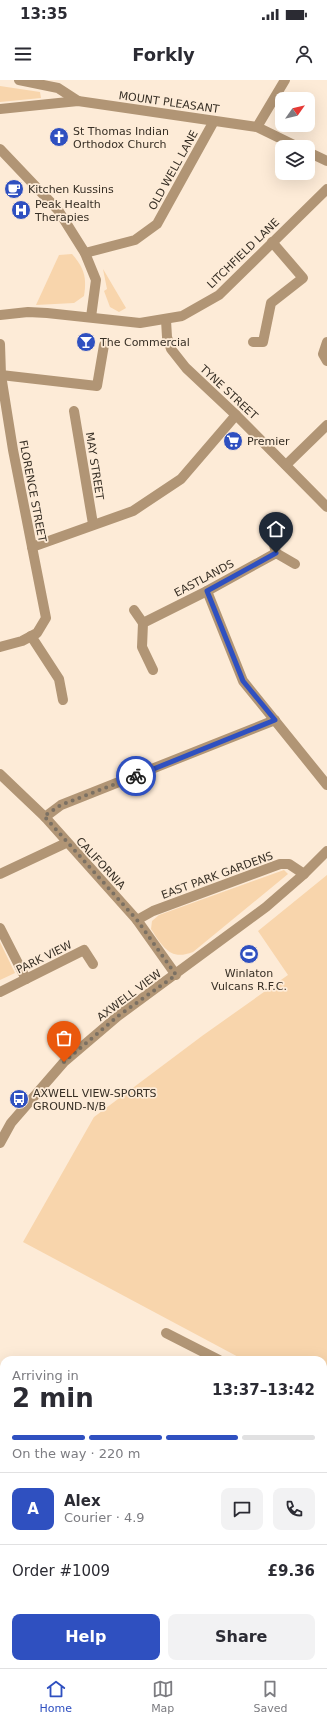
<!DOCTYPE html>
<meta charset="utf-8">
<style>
body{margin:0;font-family:"DejaVu Sans",sans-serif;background:#f2f2f3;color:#2b2b33;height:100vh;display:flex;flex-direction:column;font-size:15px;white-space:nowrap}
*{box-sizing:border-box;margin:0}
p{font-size:13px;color:#7c7c81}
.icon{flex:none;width:22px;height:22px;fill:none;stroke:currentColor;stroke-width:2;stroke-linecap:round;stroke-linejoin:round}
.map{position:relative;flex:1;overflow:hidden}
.panel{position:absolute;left:0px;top:1276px;width:327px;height:312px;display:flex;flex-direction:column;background:#fff;border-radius:12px 12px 0 0;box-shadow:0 4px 16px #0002}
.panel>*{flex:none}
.needle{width:26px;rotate:56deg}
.buttons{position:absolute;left:275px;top:12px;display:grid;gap:8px}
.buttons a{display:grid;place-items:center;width:40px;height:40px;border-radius:8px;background:#fff;box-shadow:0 4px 16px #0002;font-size:20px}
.pin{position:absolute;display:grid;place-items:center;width:34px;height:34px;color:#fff;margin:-41px -17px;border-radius:50% 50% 50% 0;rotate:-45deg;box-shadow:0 0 4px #0007}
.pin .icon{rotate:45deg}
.courier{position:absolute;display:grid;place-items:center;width:40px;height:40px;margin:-20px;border:3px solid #2f50c0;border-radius:50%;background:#fff;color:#222;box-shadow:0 1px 5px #0007}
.headline em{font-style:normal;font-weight:700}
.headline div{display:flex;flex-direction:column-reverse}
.headline{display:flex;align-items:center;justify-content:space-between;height:68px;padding:0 12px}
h1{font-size:26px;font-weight:700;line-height:30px}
.bar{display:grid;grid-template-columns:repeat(4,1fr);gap:6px 4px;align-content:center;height:48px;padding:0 12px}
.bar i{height:5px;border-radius:3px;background:#e1e1e2}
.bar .on{background:#2f50c0}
.bar p{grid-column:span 4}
.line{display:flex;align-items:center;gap:10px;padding:0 12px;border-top:1px solid #e1e1e2}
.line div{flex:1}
.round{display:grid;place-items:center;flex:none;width:42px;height:42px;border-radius:8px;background:#f2f2f3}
.action{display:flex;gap:8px;margin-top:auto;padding:8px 12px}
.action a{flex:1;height:46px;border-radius:8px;background:#2f50c0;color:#fff;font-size:16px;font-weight:700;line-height:46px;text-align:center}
.action a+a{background:#f2f2f3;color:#2b2b33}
.status{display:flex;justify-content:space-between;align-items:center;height:28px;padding:0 20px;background:#fff;direction:ltr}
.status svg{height:11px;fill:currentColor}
header{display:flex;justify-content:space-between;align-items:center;height:52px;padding:0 12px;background:#fff;font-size:18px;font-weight:700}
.tabs{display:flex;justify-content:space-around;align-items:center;height:56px;border-top:1px solid #e1e1e2;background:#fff;font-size:11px;color:#7c7c81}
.tabs a{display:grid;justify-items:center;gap:2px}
.tabs .on{color:#2f50c0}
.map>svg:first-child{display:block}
</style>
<div class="status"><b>13:35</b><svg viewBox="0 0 49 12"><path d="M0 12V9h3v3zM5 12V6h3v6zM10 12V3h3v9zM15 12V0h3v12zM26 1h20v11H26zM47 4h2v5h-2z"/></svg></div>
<header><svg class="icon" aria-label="menu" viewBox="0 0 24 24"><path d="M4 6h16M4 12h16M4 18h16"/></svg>Forkly<svg class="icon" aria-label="person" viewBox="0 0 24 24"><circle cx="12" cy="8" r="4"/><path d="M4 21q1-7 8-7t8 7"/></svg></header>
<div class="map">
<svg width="327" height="1588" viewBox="0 0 327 1588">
<rect width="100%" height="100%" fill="#fdebd7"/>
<g fill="#f8d5ac">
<path d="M0,6l40,6 1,6 -41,4z"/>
<path d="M72,174c12,14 15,23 12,42l-10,7 -38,2 23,-50z"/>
<path d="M103,189l23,39 -7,4 -9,-5 -6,-16 3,-2z"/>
<path d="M284,790l4,4 -95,78c-23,9 -30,-5 -42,-23l1,-8 7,-6z"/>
<path d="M327,795v520h-4v-35h-79l-221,-118 71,-125 108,-81 86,-61 -30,-44z"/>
<path d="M0,862l15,31 -15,7z"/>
</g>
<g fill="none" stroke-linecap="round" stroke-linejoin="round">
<g stroke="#b19575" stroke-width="10">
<path d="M19,0l39,8 20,13"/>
<path d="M0,29l78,-8 179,26 41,20"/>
<path d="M257,47l28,-47"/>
<path d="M0,69l58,61 27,43 11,27 -5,37"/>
<path d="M308,72l19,9"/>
<path d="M85,173l50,-13 22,-16 57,-103"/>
<path d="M0,235l28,-3 19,1 93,10 42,-7 37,-21 108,-106"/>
<path d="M166,240l1,17 4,12 15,19 50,47 91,92"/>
<path d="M253,262h10l8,-39 32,-25 -31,-36"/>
<path d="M327,262l-4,12 4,7"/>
<path d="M0,264l1,31 12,75 33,168 -9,15 -15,8 -22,6"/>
<path d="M1,295l96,11 7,-41"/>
<path d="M74,331l19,113"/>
<path d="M286,385l41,-40"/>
<path d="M271,452l5,21"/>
<path d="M32,467l101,-36 48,-32 55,-64"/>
<path d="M207,511l36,90 84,104"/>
<path d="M134,530l9,13"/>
<path d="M31,556l28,43 4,21"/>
<path d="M153,590l-11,-23 1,-24 64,-32 69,-38 19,11"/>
<path d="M0,694l45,43 92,103 39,55"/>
<path d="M45,737l16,-12 214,-85"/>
<path d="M0,794l66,-31"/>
<path d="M137,840l16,-9 127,-47h9l15,10"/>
<path d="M0,848l26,51"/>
<path d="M0,912l84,-42 9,14"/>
<path d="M0,1063l11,-20 53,-61 54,-46 148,-109 38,-33 23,-23"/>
<path d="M166,1253l53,27"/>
<path d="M323,1383h4"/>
<path d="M0,1484l4,-1"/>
</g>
</g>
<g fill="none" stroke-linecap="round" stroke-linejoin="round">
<path stroke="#7c7163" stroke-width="4" stroke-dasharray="0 7.2" d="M64,982l54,-46 58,-41 -39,-55 -93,-104 17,-11 75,-29"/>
<path stroke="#2f50c0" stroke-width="5" d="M136,696l139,-56 -32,-39 -36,-90 69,-38"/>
</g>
<defs>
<symbol id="church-disc" viewBox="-11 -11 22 22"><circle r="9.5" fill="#2f50c0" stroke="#fdebd7"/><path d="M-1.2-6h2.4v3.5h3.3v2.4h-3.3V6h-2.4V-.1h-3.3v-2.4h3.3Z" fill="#fff"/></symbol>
<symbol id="cafe-disc" viewBox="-11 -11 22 22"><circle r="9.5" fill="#2f50c0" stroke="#fdebd7"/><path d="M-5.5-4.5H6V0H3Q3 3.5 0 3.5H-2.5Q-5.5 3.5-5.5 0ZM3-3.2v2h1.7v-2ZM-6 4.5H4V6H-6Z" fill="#fff"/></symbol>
<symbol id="hospital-disc" viewBox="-11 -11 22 22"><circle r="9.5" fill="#2f50c0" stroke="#fdebd7"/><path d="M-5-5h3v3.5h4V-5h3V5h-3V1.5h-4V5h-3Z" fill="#fff"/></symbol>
<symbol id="bar-disc" viewBox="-11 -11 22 22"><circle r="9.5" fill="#2f50c0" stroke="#fdebd7"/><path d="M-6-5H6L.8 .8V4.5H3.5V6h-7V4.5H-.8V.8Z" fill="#fff"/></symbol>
<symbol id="supermarket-disc" viewBox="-11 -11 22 22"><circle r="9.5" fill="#2f50c0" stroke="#fdebd7"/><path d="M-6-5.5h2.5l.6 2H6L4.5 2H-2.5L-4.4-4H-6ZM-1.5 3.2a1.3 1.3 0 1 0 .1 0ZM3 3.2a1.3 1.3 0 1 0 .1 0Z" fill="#fff"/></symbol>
<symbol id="stadium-disc" viewBox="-11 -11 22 22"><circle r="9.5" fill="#2f50c0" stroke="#fdebd7"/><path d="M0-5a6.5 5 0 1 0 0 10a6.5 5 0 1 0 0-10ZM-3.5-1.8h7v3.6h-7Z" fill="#fff"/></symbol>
<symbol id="bus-disc" viewBox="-11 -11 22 22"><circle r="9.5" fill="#2f50c0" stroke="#fdebd7"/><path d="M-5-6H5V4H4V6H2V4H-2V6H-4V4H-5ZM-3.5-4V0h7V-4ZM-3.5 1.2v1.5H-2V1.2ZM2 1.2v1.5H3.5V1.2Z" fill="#fff"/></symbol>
</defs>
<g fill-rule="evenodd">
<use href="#church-disc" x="48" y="46" width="22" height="22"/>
<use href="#cafe-disc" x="3" y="98" width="22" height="22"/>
<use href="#hospital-disc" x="10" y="119" width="22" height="22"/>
<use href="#bar-disc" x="75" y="251" width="22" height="22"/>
<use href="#supermarket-disc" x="222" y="350" width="22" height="22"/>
<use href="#stadium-disc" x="238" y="863" width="22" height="22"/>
<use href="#bus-disc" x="8" y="1008" width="22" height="22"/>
</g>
<g text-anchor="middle" stroke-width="3.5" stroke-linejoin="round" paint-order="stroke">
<g font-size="11" fill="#372f25" stroke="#fdebd7">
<text transform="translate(169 22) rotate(8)" y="4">MOUNT PLEASANT</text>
<text transform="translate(173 90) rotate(-61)" y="4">OLD WELL LANE</text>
<text transform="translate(243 173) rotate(-44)" y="4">LITCHFIELD LANE</text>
<text transform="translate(229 312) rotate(43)" y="4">TYNE STREET</text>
<text transform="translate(95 386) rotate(81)" y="4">MAY STREET</text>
<text transform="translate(33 411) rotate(79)" y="4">FLORENCE STREET</text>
<text transform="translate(204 498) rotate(-28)" y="4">EASTLANDS</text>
<text transform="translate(101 783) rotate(47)" y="4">CALIFORNIA</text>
<text transform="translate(217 795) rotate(-20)" y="4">EAST PARK GARDENS</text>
<text transform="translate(44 877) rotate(-26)" y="4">PARK VIEW</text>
<text transform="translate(129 915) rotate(-37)" y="4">AXWELL VIEW</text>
</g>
<g font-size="11" fill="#372f25" stroke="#fdebd7" text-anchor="start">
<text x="73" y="55">St Thomas Indian<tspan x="73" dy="13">Orthodox Church</tspan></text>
<text x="28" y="113">Kitchen Kussins</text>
<text x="35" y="128">Peak Health<tspan x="35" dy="13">Therapies</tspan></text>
<text x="100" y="266">The Commercial</text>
<text x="247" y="365">Premier</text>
<text x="249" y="897" text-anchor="middle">Winlaton<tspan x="249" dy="13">Vulcans R.F.C.</tspan></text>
<text x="33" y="1017">AXWELL VIEW-SPORTS<tspan x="33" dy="13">GROUND-N/B</tspan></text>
</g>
</g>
</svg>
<div class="buttons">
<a><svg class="needle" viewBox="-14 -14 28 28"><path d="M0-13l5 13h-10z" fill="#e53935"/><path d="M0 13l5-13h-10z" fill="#7c7c81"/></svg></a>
<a><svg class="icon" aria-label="layers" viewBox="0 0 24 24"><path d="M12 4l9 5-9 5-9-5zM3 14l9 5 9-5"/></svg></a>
</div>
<div class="pin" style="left:64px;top:982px;background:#ea580c"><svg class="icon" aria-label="bag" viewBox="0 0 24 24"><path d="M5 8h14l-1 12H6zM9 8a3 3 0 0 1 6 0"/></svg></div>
<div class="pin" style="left:276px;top:473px;background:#1f2937"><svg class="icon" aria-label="home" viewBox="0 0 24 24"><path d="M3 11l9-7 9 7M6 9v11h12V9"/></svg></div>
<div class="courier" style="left:136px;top:696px"><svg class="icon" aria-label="bike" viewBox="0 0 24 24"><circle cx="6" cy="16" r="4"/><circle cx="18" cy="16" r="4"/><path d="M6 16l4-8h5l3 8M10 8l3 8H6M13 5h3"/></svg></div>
<section class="panel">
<div class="headline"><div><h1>2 min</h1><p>Arriving in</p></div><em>13:37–13:42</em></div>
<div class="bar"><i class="on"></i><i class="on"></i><i class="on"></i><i></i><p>On the way · 220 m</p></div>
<div class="line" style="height:72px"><b class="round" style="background:#2f50c0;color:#fff">A</b><div><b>Alex</b><p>Courier · 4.9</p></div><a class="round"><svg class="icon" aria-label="chat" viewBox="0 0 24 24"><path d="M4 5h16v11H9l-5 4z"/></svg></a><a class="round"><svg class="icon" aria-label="phone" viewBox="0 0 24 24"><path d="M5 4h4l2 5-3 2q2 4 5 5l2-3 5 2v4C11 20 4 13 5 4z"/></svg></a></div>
<div class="line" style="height:52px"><div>Order #1009</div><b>£9.36</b></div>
<div class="action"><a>Help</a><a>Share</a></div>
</section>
</div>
<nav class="tabs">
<a class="on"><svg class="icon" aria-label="home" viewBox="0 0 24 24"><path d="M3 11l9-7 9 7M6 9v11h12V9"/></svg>Home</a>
<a><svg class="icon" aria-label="map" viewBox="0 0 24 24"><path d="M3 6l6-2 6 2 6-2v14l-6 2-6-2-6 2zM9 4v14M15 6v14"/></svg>Map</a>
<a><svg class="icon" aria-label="saved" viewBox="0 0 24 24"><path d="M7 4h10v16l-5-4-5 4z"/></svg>Saved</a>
</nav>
